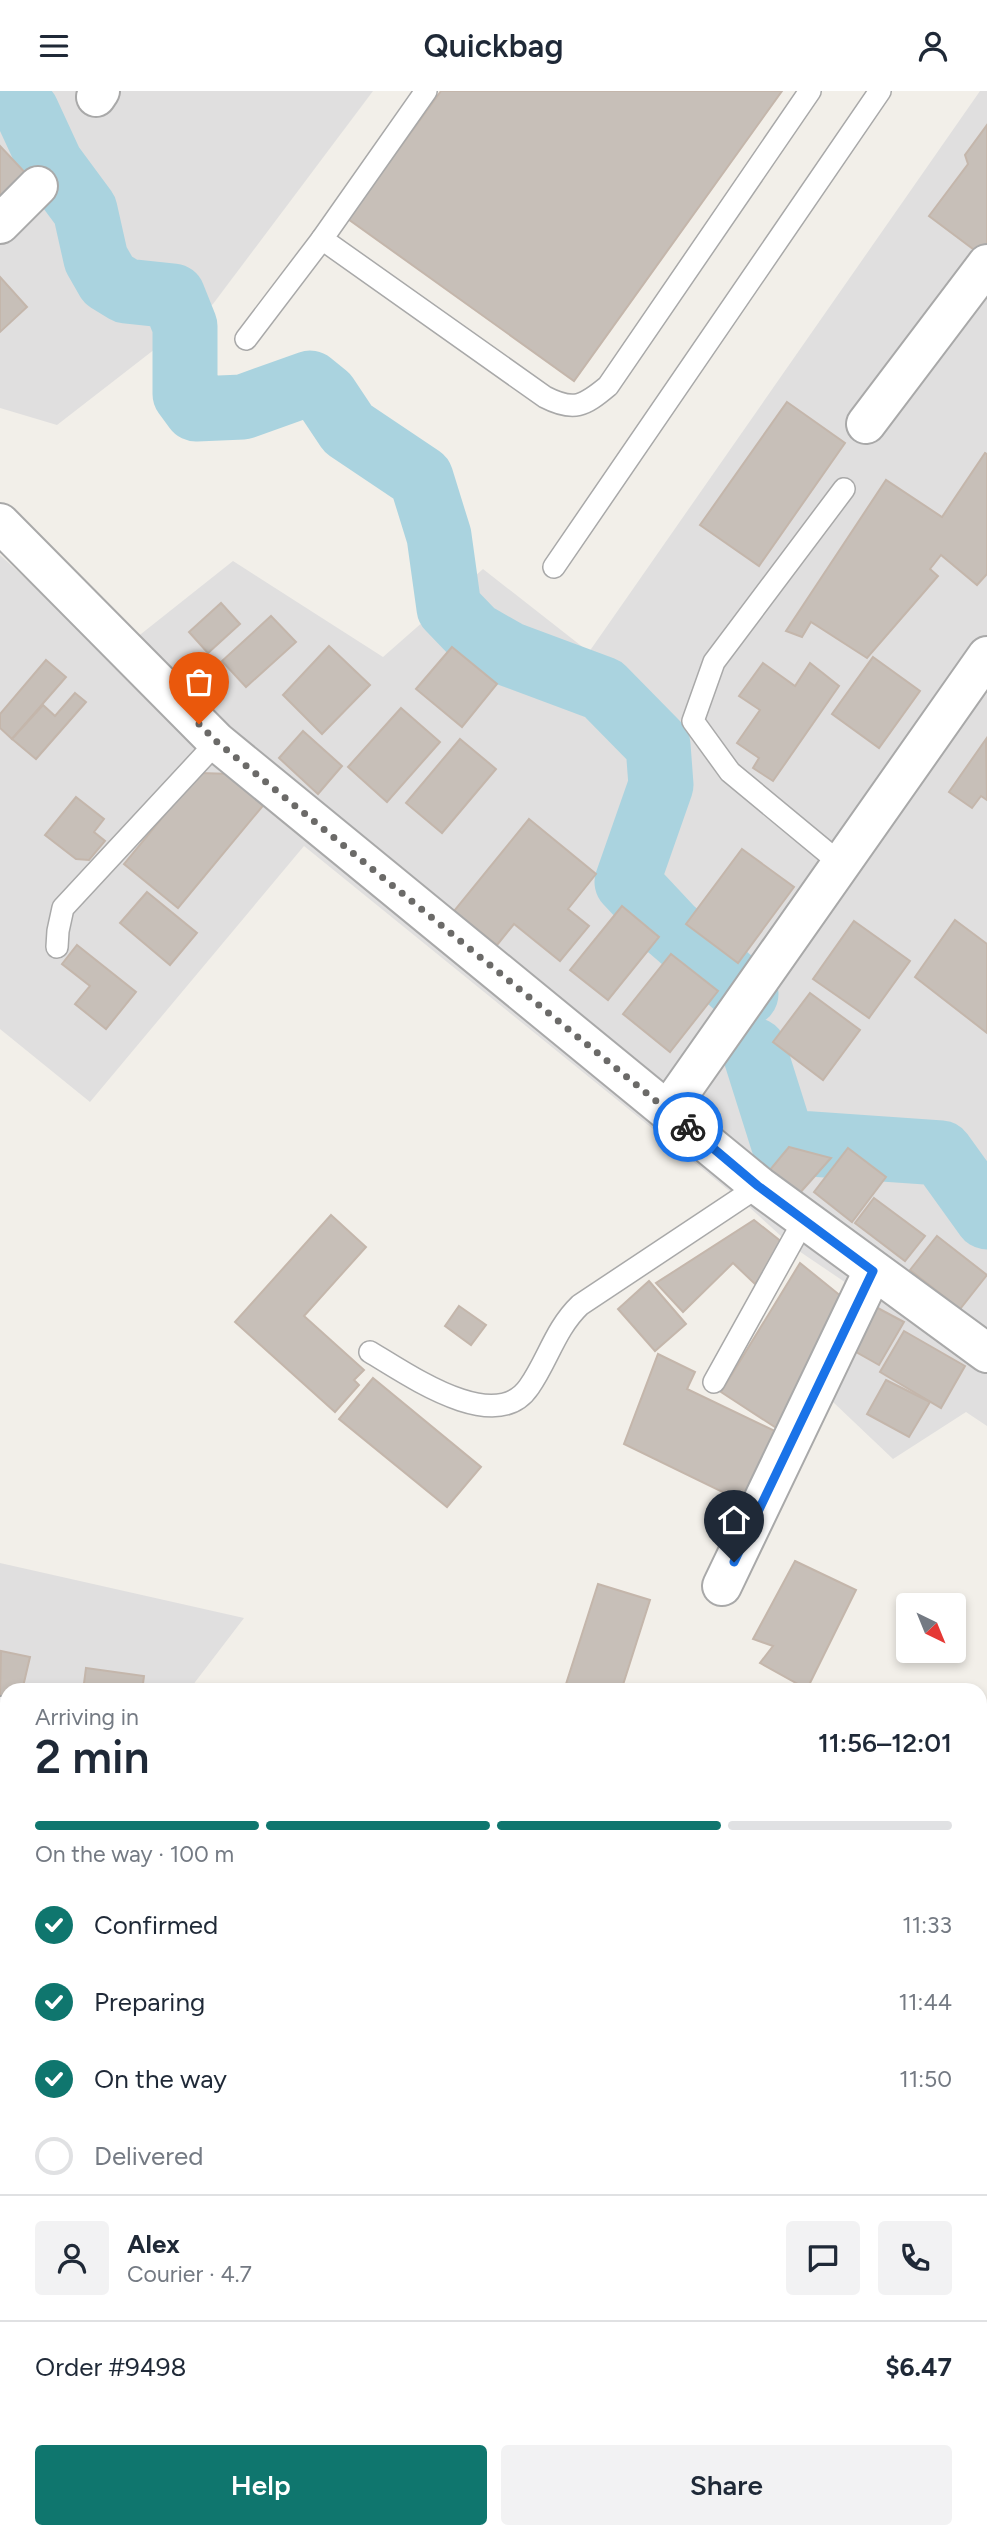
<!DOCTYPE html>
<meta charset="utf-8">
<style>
body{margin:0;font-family:Figtree,sans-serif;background:#f2f2f3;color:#1f2937;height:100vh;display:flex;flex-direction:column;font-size:26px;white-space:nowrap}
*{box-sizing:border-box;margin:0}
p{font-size:23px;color:#747a83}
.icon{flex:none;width:38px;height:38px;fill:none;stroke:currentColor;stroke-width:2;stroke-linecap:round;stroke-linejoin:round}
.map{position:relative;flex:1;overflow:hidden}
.side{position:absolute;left:0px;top:1592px;width:987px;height:856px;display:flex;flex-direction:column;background:#fff;border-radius:21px 21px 0 0;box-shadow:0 4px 10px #0003}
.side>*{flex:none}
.needle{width:46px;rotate:137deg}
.fabs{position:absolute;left:896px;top:1502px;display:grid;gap:14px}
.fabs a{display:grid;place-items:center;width:70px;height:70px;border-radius:7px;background:#fff;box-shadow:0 4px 10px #0003;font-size:35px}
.pin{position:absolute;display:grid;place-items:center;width:60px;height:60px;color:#fff;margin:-72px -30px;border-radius:50% 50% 50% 0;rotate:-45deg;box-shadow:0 0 7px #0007}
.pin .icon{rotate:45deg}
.courier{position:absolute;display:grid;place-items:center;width:70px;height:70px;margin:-35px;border:5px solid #1a73e8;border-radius:50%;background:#fff;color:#222;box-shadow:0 2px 9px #0007}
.headline em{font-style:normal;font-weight:600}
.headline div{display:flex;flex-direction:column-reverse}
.headline{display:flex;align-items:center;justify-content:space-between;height:119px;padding:0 35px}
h1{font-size:46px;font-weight:600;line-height:52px}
.bar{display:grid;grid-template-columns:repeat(4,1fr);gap:10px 7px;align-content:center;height:84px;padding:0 35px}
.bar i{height:9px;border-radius:5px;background:#e0e1e3}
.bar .selected{background:#0f766e}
.bar p{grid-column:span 4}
.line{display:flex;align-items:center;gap:18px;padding:0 35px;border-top:2px solid #e0e1e3}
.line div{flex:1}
.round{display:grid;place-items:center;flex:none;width:74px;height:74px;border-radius:7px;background:#f2f2f3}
ol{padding:0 35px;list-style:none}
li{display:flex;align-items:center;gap:21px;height:77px}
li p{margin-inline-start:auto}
li .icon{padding:7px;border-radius:50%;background:#0f766e;color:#fff;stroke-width:4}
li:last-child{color:#747a83}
li i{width:38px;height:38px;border:4px solid #e0e1e3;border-radius:50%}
.primary-button{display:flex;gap:14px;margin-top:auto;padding:14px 35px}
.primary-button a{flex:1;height:80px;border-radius:7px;background:#0f766e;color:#fff;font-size:28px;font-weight:600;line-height:80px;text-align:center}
.primary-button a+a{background:#f2f2f3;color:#1f2937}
header{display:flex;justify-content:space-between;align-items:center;height:91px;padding:0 35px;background:#fff;font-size:32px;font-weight:600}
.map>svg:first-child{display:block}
</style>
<header><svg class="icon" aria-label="menu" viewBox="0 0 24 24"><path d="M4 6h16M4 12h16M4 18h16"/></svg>Quickbag<svg class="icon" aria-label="person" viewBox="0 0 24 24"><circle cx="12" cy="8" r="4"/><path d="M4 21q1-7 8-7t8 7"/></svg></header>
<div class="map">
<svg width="987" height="2448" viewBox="0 0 987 2448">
<rect width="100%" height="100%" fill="#f2efe9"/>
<g fill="#e0dfdf">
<path d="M0,0h373l-160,213 -156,121 -57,-17z"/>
<path d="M980,0h7v1335l-21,-14 -73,47 -80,-76 45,-92 -65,-44 -45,-41 -444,-360 -214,256 -90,-73v-474l112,102 121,-96 150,96 100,-88 106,83z"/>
<path d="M0,1472l244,55 -55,72 -182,1v240l-7,9z"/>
<path d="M987,1794v337h-7v-334z"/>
<path d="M0,1957l7,4v244l-7,10z"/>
</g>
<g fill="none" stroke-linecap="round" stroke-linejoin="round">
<g stroke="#aad3df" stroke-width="65">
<path d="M9,0l18,21 24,52 34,46 11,49 12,21 18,11 47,5 12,30v68l11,15 47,-2 67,-24 16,13 22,33 73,49 18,58 10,72 25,26 35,20 94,35 55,56 3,40 -34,97 44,47 75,65"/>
<path d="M754,959l29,92 158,11 46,64"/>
</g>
</g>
<g fill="#c7bfb8" stroke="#c4b6ab" stroke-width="2">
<path d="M441,0h341l-208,290 -226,-162z"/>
<path d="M987,34v122l-6,8 -52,-39 39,-52 -3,-9z"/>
<path d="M0,55l30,32 -30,27z"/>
<path d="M0,186l27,30 -27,25z"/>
<path d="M787,311l58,41 -86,123 -59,-41z"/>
<path d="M985,362l2,1v120l-10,11 -36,-30 -11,14 8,7 -71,82 -56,-36 -9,15 -16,-6 100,-151 56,37z"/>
<path d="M221,512l19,21 -32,29 -19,-21z"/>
<path d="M271,525l25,26 -50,45 -24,-26z"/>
<path d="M329,555l41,39 -48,49 -39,-39z"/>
<path d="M452,556l45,37 -35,43 -46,-38z"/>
<path d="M873,566l47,34 -41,57 -47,-34z"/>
<path d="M46,569l20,17 -54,62 -12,-11v-14z"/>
<path d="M763,572l32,23 15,-23 29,23 -66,95 -20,-13 6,-10 -22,-15 23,-33 -21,-14z"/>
<path d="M75,602l11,9 -50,57 -24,-20 31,-34 12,11z"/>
<path d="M401,617l39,34 -53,60 -39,-35z"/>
<path d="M303,640l39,35 -24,28 -39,-36z"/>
<path d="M460,648l36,30 -54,64 -36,-30z"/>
<path d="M986,648l1,61 -6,-4 -9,12 -23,-16z"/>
<path d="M199,682l34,1 33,28 -88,106 -54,-44z"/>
<path d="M76,706l28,22 -10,13 11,9 -16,19 -13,-1 -31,-24z"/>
<path d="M529,728l67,55 -28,35 21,17 -29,35 -46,-37 -17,21 -43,-34z"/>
<path d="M742,758l52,38 -56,76 -52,-39z"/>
<path d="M147,801l50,41 -27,32 -50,-42z"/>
<path d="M622,815l37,31 -51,63 -38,-30z"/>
<path d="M955,829l32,24v89l-72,-56z"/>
<path d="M854,830l56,40 -41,57 -56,-39z"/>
<path d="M77,854l59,47 -30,37 -31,-25 15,-18 -28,-22z"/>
<path d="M671,863l47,37 -48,61 -47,-38z"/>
<path d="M810,902l50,37 -37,50 -50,-38z"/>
<path d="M789,1056l42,11 -33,37 -29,-24z"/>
<path d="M848,1057l38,29 -34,45 -38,-30z"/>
<path d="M874,1107l51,38 -20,25 -50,-38z"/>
<path d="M331,1124l35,32 -62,69 60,54 -10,10 5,5 -24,27 -100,-90z"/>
<path d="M754,1129l29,23 -28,41 -22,-21 -50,49 -27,-29z"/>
<path d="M937,1145l50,39 -27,34 -50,-39z"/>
<path d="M800,1172l42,34 -61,134 -60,-39z"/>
<path d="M649,1190l37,43 -31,27 -37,-42z"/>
<path d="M459,1215l27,19 -15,20 -26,-19z"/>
<path d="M874,1215l30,16 -25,43 -28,-16z"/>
<path d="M904,1240l61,35 -24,42 -61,-36z"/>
<path d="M658,1263l37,18 -8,17 92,44 -34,70 -121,-59z"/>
<path d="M373,1287l108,89 -34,40 -108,-88z"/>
<path d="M886,1289l44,22 -21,35 -42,-23z"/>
<path d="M795,1470l61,29 -49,99 -47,-26 13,-17 -20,-7z"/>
<path d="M598,1493l52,16 -29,91h-34l-21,-7z"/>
<path d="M1,1560l29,6 -8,34h-15v7l-7,-2z"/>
<path d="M86,1577l58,8 -2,15h-59z"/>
<path d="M0,1773l7,4v20l-7,9z"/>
<path d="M0,1966l7,4v54l-7,-4z"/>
<path d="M1,2123l6,3v55l-7,10z"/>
<path d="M987,2225v42l-7,5v-43z"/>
<path d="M166,2441h347l6,7h-358z"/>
<path d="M717,2441h41l-12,7h-41z"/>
<path d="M798,2441h50l4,7h-49z"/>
</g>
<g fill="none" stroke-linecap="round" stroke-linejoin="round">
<defs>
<g id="lane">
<path d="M426,0l-104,148 223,158c29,15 39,9 63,-11l202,-295"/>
<path d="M246,248l76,-100"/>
<path d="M554,476l326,-476"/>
<path d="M841,773l-111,-92 -37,-51 21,-59 130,-173"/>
<path d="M57,856l1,-16 5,-23 154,-166"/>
<path d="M370,1261c36,21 125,85 159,35 19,-27 26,-58 51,-82l179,-119"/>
<path d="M714,1291l90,-162"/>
<path d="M980,1804l7,3"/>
<path d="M980,2101l7,-5"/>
<path d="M980,2176l7,-4"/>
<path d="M565,2441l1,7"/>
</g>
<g id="street">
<path d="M96,6l4,-6"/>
<path d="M0,133l38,-38"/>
<path d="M866,333l121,-160"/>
<path d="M0,432l217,219 542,444 228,167"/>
<path d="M668,1019l319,-454"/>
<path d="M722,1495l151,-315"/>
<path d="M0,1625l7,12"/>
<path d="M0,1681l7,-13"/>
<path d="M947,2448l13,-7"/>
</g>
</defs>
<use href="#lane" stroke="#a9a9a9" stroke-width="24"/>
<use href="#street" stroke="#a9a9a9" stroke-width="42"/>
<use href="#lane" stroke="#fff" stroke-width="21"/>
<use href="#street" stroke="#fff" stroke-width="38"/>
</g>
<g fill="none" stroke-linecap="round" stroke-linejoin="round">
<path stroke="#6b6a68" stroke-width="7" stroke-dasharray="0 12.6" d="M199,633l18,18 471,385"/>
<path stroke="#1a73e8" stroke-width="9" d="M688,1036l70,59 115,85 -139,291"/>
</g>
</svg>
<div class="fabs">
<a><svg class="needle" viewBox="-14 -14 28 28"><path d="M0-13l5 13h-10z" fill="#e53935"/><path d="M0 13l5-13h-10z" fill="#747a83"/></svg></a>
</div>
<div class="pin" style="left:199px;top:633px;background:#ea580c"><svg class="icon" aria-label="bag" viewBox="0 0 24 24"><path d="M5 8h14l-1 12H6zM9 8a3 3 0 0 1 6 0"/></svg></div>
<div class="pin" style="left:734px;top:1471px;background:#1f2937"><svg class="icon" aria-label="home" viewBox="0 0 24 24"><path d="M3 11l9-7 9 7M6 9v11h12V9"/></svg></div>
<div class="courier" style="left:688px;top:1036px"><svg class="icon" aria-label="bike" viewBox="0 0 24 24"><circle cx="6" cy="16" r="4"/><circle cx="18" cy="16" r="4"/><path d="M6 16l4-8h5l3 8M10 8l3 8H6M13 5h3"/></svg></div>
<section class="side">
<div class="headline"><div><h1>2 min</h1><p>Arriving in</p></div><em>11:56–12:01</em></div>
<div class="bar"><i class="selected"></i><i class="selected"></i><i class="selected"></i><i></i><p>On the way · 100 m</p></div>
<ol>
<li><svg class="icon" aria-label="check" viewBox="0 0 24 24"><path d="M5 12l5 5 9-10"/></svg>Confirmed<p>11:33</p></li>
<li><svg class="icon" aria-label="check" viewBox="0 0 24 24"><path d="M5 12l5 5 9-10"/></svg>Preparing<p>11:44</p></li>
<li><svg class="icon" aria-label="check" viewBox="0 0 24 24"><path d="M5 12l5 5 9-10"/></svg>On the way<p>11:50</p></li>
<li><i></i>Delivered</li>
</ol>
<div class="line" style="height:126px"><a class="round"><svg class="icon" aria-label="person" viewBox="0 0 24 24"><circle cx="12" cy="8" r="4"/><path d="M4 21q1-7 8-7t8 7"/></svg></a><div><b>Alex</b><p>Courier · 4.7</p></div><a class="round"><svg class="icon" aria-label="chat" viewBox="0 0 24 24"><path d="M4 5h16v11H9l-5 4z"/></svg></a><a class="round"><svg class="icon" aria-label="phone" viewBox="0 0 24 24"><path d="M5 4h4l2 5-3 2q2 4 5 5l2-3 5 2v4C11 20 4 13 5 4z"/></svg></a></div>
<div class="line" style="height:91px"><div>Order #9498</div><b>$6.47</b></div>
<div class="primary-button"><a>Help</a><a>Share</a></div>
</section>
</div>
